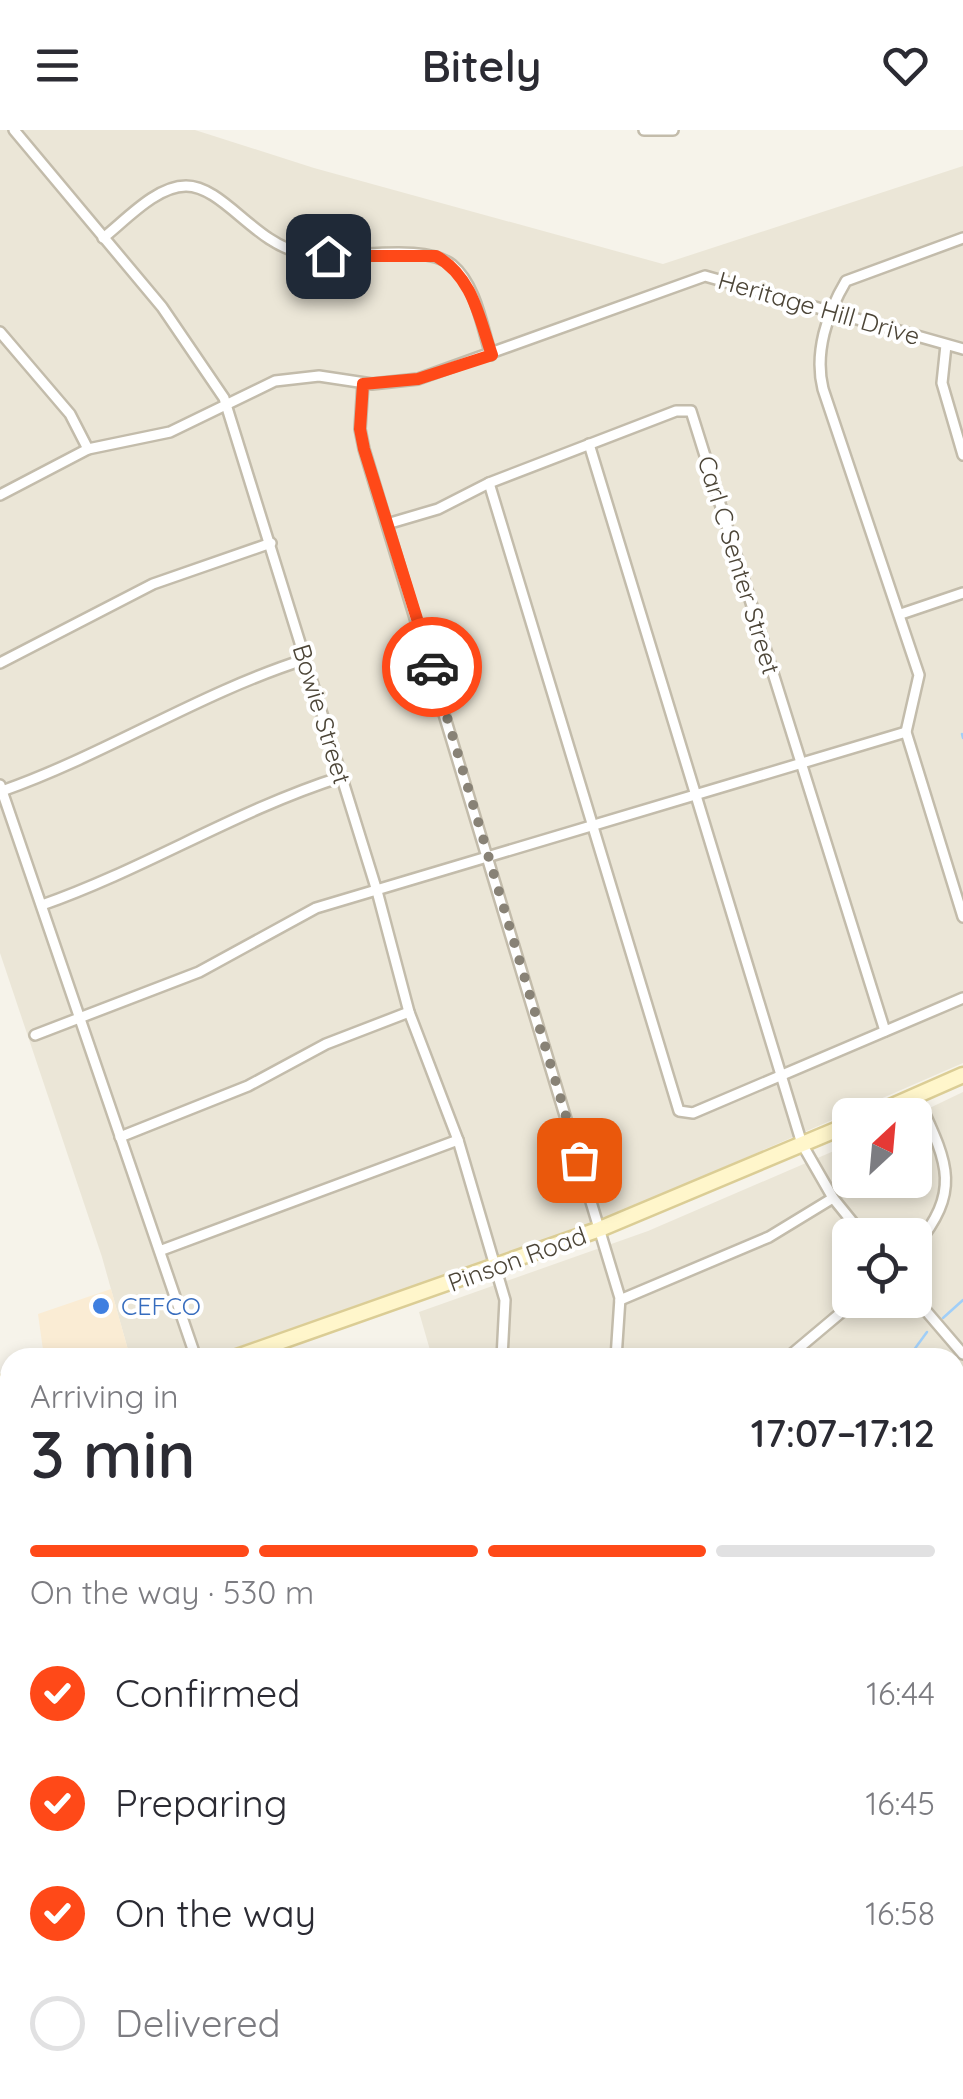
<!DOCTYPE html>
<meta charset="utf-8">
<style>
body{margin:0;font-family:Quicksand,sans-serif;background:#f7f7f7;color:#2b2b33;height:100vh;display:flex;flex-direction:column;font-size:38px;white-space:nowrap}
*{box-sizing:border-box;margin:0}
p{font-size:32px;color:#7c7c81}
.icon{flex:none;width:55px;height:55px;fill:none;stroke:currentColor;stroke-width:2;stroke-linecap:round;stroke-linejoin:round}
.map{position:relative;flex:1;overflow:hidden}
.panel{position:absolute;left:0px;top:1218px;width:965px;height:752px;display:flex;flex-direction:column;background:#fff;border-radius:30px 30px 0 0;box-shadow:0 5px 15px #0003}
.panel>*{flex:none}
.needle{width:65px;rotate:26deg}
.fabs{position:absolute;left:832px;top:968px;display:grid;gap:20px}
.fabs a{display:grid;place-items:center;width:100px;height:100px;border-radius:15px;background:#fff;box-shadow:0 5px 15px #0003;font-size:50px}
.pin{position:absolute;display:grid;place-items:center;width:85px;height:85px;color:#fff;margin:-42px;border-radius:20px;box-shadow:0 5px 15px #0006}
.courier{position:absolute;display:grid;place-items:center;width:100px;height:100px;margin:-50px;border:8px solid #ff4918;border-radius:50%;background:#fff;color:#222;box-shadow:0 2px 12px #0007}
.headline em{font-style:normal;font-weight:600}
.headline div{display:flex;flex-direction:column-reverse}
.headline{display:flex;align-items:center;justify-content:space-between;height:170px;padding:0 30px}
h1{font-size:65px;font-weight:600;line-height:75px}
.bar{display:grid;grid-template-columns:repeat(4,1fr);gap:15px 10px;align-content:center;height:120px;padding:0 30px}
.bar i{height:12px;border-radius:8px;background:#e1e1e2}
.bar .active{background:#ff4918}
.bar p{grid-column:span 4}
ol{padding:0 30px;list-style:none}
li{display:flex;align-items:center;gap:30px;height:110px}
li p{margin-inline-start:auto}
li .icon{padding:10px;border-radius:50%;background:#ff4918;color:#fff;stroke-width:4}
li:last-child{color:#7c7c81}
li i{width:55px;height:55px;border:5px solid #e1e1e2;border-radius:50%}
header{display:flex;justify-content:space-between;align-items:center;height:130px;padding:0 30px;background:#fff;font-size:45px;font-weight:600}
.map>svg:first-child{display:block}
</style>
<header><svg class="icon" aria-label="menu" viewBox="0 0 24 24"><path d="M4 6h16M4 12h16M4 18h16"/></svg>Bitely<svg class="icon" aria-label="heart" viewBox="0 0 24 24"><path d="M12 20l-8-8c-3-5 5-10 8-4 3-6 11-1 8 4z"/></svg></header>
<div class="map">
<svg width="963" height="1969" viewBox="0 0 963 1969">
<defs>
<pattern id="forest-crowns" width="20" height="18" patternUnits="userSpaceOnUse" patternTransform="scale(2.5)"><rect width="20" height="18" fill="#ceeeaf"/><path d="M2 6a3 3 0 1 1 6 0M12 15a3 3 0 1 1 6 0" fill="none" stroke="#b3cd97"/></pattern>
</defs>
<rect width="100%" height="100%" fill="#f6f3ea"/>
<g fill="#ebe6d7" fill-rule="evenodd">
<path d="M0,0h195l119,38 349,96 300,-98v897l-342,149 -110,41 -302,104h-79l-28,-100 -102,-304z"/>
<path d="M963,962v927l-8,1v-662l-523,-1 -13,-45 229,-81 202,-87v36h65v-65zM850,1105h65v65h-65z"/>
<path d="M399,1960h415l-8,9h-404z"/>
</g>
<g fill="#faecd4">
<path d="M111,1159l19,68h-86l-6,-43z"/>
<path d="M10,1323v313l-10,-21v-289z"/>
</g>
<path fill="url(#forest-crowns)" d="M963,1909v60h-197l26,-9h163v-48z"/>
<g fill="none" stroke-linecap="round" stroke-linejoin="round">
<g stroke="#a1cff8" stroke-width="2.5">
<path d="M962,604l1,4"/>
<path d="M943,1188l20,-18"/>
<path d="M908,1228l19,-26"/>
</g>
<defs>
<g id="street">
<path d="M14,0l148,177 62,91 153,493 32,121 49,128 47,160 -3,58"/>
<path d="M644,0h29"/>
<path d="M103,108c23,-18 53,-52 83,-52 37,0 69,58 116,67 39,9 120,-12 150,12 24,20 30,62 39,90"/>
<path d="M963,108l-117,43c-19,32 -32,72 -23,108l96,286 -13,57 57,185"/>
<path d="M0,202l70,82 18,35"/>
<path d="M946,215l-4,38 21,72"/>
<path d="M363,253l-3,46 4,20 256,849 -4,60"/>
<path d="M589,314l213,700 31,54 30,37"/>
<path d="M489,353l190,628 14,2 270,-115"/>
<path d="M0,365l88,-46 82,-17 105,-51 44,-5 53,8 46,-5 287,-103 258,73"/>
<path d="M387,394l51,-15 51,-26 187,-72h15l194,620"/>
<path d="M901,484l62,-21"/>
<path d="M0,533l153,-79 118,-41"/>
<path d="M0,655l196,573"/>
<path d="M2,661c105,-37 197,-98 304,-132"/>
<path d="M42,775c103,-36 195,-95 299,-128"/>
<path d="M35,905l164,-63 117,-64 590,-176"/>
<path d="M120,1007l128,-51 78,-42 83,-32"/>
<path d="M915,1117c48,-58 32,-85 2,-150"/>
<path d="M162,1120l296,-110"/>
<path d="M915,1168l48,56"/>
<path d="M620,1170l149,-63 64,-39"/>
<path d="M787,1228l69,-58"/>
<path d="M955,1274l8,-7"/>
<path d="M955,1352l8,8"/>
<path d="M955,1511l8,-3"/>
<path d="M955,1628l8,-3"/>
<path d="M955,1740l8,-3"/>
<path d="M955,1897l8,-1"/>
<path d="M0,1936l10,-5"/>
<path d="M443,1960l5,9"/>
<path d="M690,1960l5,9"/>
<path d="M578,1969l3,-9"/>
<path d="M744,1969l26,-9"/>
</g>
<g id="secondary">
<path d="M872,985l91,-40"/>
<path d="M234,1228l366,-129 250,-105"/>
<path d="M0,1253l10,1"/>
<path d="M0,1306l10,-3"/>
<path d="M0,1657l10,24"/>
<path d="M0,1896l10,26"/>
<path d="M26,1960l4,9"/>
<path d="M122,1960l3,9"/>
</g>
<g id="highway">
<path d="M0,1742l10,24"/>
<path d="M0,1807l10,26"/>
<path d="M0,1850l10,17"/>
<path d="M59,1960l4,9"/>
<path d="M89,1960l3,9"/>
</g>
</defs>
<use href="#street" stroke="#c3bcab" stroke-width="14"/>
<use href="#secondary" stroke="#dbcd95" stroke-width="19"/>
<use href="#highway" stroke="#efb32c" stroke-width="22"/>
<use href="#street" stroke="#fff" stroke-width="9"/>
<use href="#secondary" stroke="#fff6cb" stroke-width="14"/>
<use href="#highway" stroke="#ffd76c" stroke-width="18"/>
</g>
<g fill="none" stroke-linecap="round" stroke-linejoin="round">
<path stroke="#888276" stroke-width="10" stroke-dasharray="0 18" d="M432,537l147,493"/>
<path stroke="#ff4918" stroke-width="12" d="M328,126h108c37,21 43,62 56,99l-74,24 -55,5 -3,45 4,20 68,218"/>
</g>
<circle fill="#3f7fe0" stroke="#fff" stroke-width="4" cx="101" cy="1176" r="10"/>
<g text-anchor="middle" stroke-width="8" stroke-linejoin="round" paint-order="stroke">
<g font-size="25" fill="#4c4537" stroke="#fff">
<text transform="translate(819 178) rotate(16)" y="9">Heritage Hill Drive</text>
<text transform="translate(739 435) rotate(73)" y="9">Carl C Senter Street</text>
<text transform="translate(322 584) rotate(73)" y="9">Bowie Street</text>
<text transform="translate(517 1129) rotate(-20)" y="9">Pinson Road</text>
</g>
<g font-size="25" fill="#366cbe" stroke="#fff" text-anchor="start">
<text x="121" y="1185">CEFCO</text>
</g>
</g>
</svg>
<div class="fabs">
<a><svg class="needle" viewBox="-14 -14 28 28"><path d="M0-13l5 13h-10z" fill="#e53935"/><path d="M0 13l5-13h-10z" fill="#7c7c81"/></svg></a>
<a><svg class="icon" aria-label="locate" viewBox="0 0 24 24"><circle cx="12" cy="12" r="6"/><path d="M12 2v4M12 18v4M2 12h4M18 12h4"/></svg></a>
</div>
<div class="pin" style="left:579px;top:1030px;background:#ea580c"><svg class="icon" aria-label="bag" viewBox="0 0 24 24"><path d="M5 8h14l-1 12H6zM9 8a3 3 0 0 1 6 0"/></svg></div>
<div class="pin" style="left:328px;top:126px;background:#1f2937"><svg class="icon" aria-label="home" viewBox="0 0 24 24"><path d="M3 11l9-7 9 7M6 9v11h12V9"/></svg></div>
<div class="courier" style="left:432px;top:537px"><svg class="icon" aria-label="car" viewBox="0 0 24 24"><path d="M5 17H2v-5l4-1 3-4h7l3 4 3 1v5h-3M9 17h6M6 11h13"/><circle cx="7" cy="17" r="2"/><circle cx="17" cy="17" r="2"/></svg></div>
<section class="panel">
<div class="headline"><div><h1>3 min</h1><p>Arriving in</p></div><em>17:07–17:12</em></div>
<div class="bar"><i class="active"></i><i class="active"></i><i class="active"></i><i></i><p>On the way · 530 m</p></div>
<ol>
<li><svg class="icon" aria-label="check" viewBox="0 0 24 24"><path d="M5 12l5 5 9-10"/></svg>Confirmed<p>16:44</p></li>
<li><svg class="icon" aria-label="check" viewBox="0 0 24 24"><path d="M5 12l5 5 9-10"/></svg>Preparing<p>16:45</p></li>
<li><svg class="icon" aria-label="check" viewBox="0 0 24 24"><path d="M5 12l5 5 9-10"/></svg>On the way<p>16:58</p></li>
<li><i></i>Delivered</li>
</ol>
</section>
</div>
